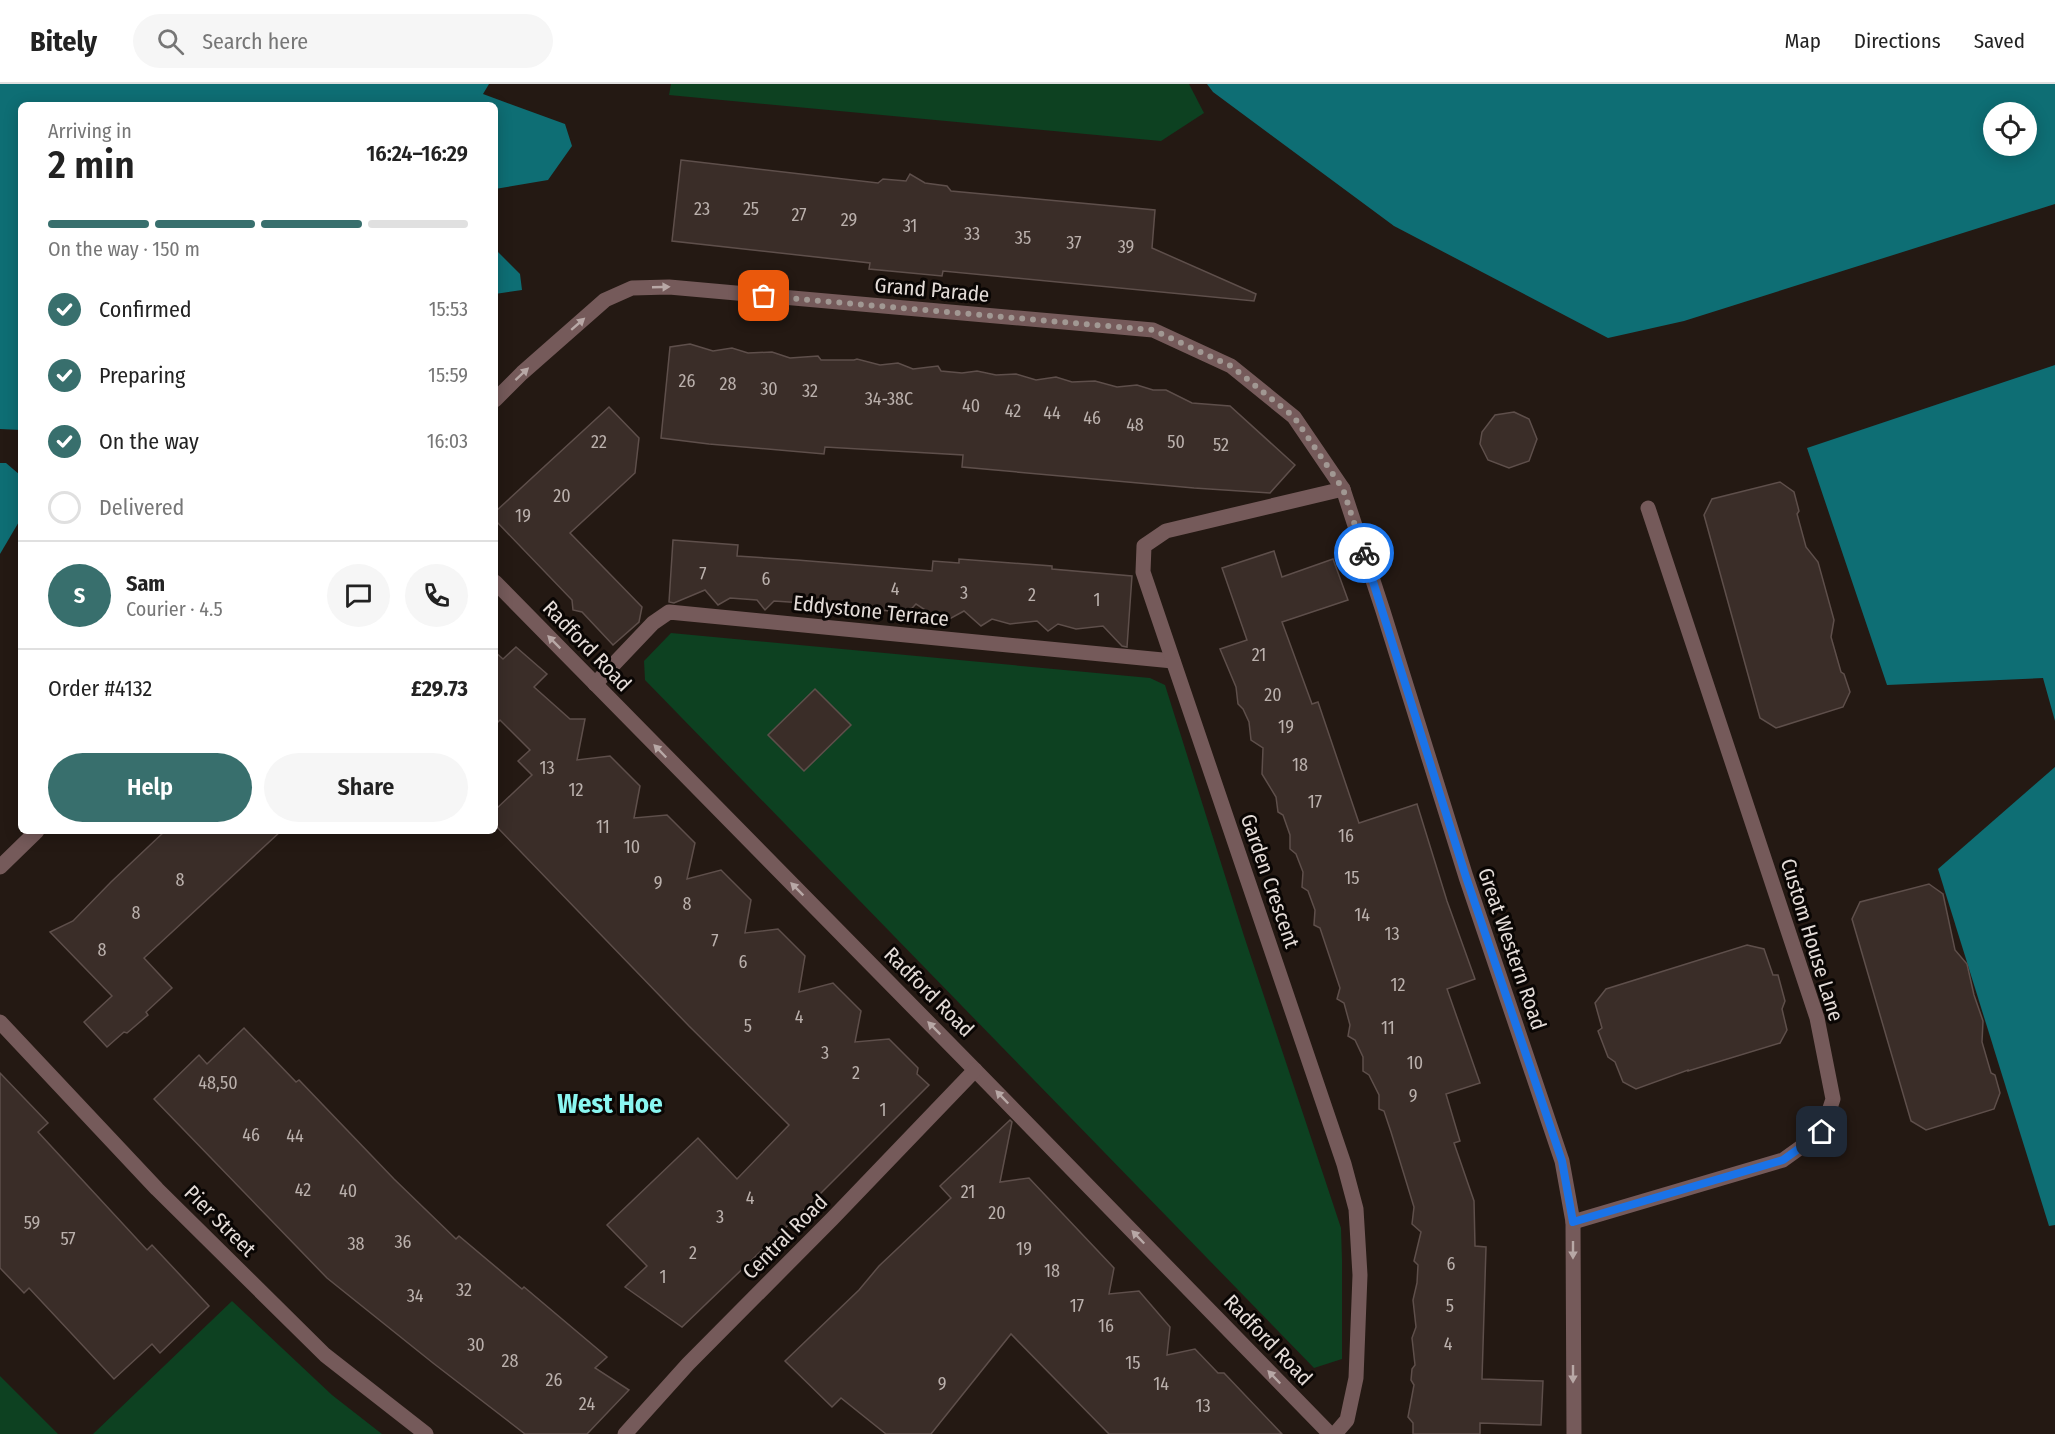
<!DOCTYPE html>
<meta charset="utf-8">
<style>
body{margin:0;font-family:"Fira Sans Condensed",sans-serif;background:#f6f6f6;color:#222;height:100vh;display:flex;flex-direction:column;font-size:22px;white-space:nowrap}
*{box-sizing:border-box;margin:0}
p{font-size:20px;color:#767676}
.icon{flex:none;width:33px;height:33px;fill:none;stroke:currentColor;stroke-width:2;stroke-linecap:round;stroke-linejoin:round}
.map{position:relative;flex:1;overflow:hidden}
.drawer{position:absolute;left:18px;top:18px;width:480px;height:732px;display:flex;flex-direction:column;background:#fff;border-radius:9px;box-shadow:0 3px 15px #0003}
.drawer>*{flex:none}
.controls{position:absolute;left:1983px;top:18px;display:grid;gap:12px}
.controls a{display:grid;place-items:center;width:54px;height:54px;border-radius:50%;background:#fff;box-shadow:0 3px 15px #0003;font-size:30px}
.pin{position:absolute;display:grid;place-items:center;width:51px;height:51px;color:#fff;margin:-26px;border-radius:12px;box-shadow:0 3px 9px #0006}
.courier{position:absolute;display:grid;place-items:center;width:60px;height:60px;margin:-30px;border:4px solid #1a73e8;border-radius:50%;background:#fff;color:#222;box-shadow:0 2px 8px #0007}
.overview em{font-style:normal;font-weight:600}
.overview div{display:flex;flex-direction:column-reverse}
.overview{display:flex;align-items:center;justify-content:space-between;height:102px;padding:0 30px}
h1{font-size:39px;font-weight:600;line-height:45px}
.bar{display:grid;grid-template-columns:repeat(4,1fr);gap:9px 6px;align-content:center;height:72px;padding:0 30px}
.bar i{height:8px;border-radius:4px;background:#e0e0e0}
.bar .current{background:#386f6d}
.bar p{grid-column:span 4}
.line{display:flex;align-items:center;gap:15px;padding:0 30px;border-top:2px solid #e0e0e0}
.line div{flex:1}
.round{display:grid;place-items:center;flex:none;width:63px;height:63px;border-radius:32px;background:#f6f6f6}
ol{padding:0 30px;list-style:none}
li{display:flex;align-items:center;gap:18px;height:66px}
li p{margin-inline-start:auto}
li .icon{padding:6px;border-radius:50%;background:#386f6d;color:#fff;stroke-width:4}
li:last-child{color:#767676}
li i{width:33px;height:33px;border:3px solid #e0e0e0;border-radius:50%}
.primary-button{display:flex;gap:12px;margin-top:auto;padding:12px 30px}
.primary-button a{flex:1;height:69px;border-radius:36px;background:#386f6d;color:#fff;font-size:24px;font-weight:600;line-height:69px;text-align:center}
.primary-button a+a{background:#f6f6f6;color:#222}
header{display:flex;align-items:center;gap:36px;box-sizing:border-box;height:84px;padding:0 30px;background:#fff;border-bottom:2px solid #e0e0e0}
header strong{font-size:28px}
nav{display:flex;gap:33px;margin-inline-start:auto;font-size:21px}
.search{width:420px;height:54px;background:#f6f6f6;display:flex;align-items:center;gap:15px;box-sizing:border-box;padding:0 21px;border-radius:33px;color:#767676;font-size:22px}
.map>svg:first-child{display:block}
</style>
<header>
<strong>Bitely</strong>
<div class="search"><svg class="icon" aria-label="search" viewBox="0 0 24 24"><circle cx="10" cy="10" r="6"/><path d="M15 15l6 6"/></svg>Search here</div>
<nav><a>Map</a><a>Directions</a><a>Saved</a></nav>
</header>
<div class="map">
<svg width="2055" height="1350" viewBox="0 0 2055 1350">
<rect width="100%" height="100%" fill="#241913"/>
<g fill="#0d4121">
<path d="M671,0h518l15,29 -43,28 -492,-46z"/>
<path d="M671,549l479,45 15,7 79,251 97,292 1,32v99l-28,9 -669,-688 -1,-19z"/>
<path d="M232,1217l100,94 50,39h-289z"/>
<path d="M0,1292l58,58h-58z"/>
</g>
<g fill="#0e6e74" fill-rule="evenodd">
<path d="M0,0h489l-6,10 82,30 7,22 -24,34 -53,9v-84h-474v325l-21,-1z"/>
<path d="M1207,0h848v120l-371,117 -76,17 -214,-112 -181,-134zM2026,28v34h-32v-34z"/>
<path d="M495,165l25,25 2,16 -27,4z"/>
<path d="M2055,281v356l-12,-43 -156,7 -80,-237z"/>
<path d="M0,379h6l14,12v45l-20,34z"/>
<path d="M2055,683v458l-6,1 -111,-357z"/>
</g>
<g fill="#3a2d28" stroke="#5e4f4b" stroke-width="1.5">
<path d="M681,76l197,23 5,-4 23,2 4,-7 15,9 22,3 4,5 204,19 -3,38 104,46 -2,7 -311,-30 -1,5 -73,-7 1,-6 -198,-22z"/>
<path d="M690,260l23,7 19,-3 16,5 24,-1 18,6 28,-2 3,4h33l3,-1 23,6 18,-2 15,6 25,-3 3,5 21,2 15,-2 19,4 20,-1 20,6 20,-3 16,5 23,-1 22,6 20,-2 16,5h13l26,13 38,3 65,59 -25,28 -76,-5 -232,-21 1,-12 -138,-8 -1,7 -115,-10 -48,-6 9,-91z"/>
<path d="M609,323l30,31 -4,35 -65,60 72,74 -3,15 -26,23 -31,-33 -9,-2 -1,-10 -77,-80v-8z"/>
<path d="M1514,328l15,7 8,20 -8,22 -20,7 -21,-8 -8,-16 2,-12 13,-17z"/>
<path d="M1780,398l14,10 5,19 -2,3 9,33 12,15 16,58 -3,17 10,35 3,2 6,18 -7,15 -67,21 -16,-10 -56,-203 8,-16z"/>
<path d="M673,456l65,5 -1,11 60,4 135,11 1,-10 26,2v-4l93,7v3l80,7 -5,71 -5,-1 -19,-20 -27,3 -18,-5 -10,7 -11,-10 -27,3 -18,-5 -11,7 -17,-15 -20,11 -28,-18 -17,18 -8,-11 -56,-4 -9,7 -7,-10 -45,-3 -9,9 -8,-10 -27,-2 -12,7 -13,-15 -31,13 -5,-1z"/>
<path d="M1274,467l8,26 51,-18 15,41 -66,22 30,82 6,-2 41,121 58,-19 30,97 28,78 -28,10 33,94 -34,11 14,47 -6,2 20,58 1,45 11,1 -4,132 61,2 -2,44 -61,-2v11h-67v-11l-5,-6 6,-32 -3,-5 1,-11 3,-4 -3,-27 4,-11 -3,-27 4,-17 1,-18 -4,-4 7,-29 -9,-8 2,-17 -23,-75 -7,-21 -5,-2v-14l-10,-20 -6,-4v-14l-8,-17 -7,-4 2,-11 -6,-22 -7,-4 3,-11 -20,-60 -6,-3 1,-15 -7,-19 -6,-4 1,-15 -7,-18 -6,-5v-14l-7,-20 -5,-3 -2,-15 -14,-23 1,-26 -12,-8 -2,-18 -6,-13 -5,-5 -2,-17 -16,-38 27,-9 -25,-72z"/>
<path d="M516,563l31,27 -13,13 36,32h15l-8,41 33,-4 30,30 -6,32 33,-3 28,28 -8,36 34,-9 30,30 -6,33 33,-4 27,27 -6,36 34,-9 28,28 -6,31 34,-3 29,29 -1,6 12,11 -120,120 -127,122 -57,-40 22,-21 -40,-41 91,-87 39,41 52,-54 -100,-99 -194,-201v-15l37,-35 -14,-14 12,-11 -30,-30 -5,5v-73l8,7z"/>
<path d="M815,605l36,36 -47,46 -36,-36z"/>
<path d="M165,747h116l-137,127 28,30 -26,24 2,3 -21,18 -3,-1 -17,15 -23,-25 28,-26 -62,-64 23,-11 38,-39z"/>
<path d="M1929,800l14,10 12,56 12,14 7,31 9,26 -1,21 9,31 4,2 5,18 -6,16 -68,21 -15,-9 -59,-202 8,-17z"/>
<path d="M1747,861l17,4 9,26h5l7,26 -3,8 5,21 -7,13 -92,28v-1l-52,19 -13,-7 -8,-20 -7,-5 -10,-26 4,-3 -7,-25 11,-14z"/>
<path d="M244,944l52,54 3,-2 95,99 62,60 3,-3 63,53 2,-2 83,70 -12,11 34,22 -42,44h-62l-92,-71 -106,-85 -173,-179 45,-44 8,9z"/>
<path d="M0,989l48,50 -10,9 109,118 5,-5 57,61 -49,47 -8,-9 -38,35 -85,-91 -5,5 -24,-25z"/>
<path d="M1010,1036l2,2 -12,60 29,-4 85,90 -5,26 30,-3 31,36 -3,28 28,-6 23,24h6l58,61h-173l-98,-100 -80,100h-45l-45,-36 -9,9 -47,-46 74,-71 20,-24 72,-68 -11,-12z"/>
</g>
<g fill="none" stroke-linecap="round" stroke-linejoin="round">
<g stroke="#755a5a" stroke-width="15">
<path d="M495,316l27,-27 83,-73 27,-12 37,-1 484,43 78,36 63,51 49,72 40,122 83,266 96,284 11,61 1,212"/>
<path d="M495,498l480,488 355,364"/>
<path d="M595,600l58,-61 16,-11 504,49"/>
<path d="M0,783l37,-36"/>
<path d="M0,938l157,167 168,166 101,79"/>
<path d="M1573,1138l210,-62 39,-28 11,-33 -16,-81 -169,-510"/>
<path d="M625,1350l63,-70 144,-145 143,-149"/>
<path d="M1335,1350l12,-14 9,-42 4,-103 -4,-66 -12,-45 -201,-592 1,-26 22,-15 177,-42"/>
</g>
</g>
<defs><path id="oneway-solid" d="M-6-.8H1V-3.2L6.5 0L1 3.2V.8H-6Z" transform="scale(1.5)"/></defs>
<g fill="#b8a8a6">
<use href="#oneway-solid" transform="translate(661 203) rotate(-2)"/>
<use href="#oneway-solid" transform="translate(578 240) rotate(-41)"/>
<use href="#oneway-solid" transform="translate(522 290) rotate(-43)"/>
<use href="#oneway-solid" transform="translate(554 558) rotate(-135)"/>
<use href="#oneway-solid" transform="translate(660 667) rotate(-134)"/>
<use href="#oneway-solid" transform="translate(797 805) rotate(-135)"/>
<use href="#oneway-solid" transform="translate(934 944) rotate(-135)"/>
<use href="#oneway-solid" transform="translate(1002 1013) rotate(-134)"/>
<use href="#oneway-solid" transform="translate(1138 1153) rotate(-134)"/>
<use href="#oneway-solid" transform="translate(1573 1166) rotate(90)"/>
<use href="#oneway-solid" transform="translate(1573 1290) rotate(90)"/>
<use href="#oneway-solid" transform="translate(1274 1293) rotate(-134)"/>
</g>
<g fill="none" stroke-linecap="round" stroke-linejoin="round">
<path stroke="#a19893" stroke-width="6" stroke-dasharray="0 10.8" d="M764,212l389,34 78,36 63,51 49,72 21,64"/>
<path stroke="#1a73e8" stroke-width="8" d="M1364,469l102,324 96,284 11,61 210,-62 39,-28"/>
</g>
<g text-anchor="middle" stroke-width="6" stroke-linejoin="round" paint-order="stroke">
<g font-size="18" fill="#bab0ac">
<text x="702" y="131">23</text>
<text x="751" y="131">25</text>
<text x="799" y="137">27</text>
<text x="849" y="142">29</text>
<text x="910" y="148">31</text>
<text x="972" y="156">33</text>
<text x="1023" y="160">35</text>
<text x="1074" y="165">37</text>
<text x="1126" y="169">39</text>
<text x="687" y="303">26</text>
<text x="728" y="306">28</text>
<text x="769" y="311">30</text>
<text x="810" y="313">32</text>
<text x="889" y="321">34-38C</text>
<text x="971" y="328">40</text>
<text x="1013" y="333">42</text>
<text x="1052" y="335">44</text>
<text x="1092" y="340">46</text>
<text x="1135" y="347">48</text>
<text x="599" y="364">22</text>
<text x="1176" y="364">50</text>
<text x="1221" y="367">52</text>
<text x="562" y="418">20</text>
<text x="523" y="438">19</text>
<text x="703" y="496">7</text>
<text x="766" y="501">6</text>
<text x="895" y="511">4</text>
<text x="964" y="515">3</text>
<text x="1032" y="517">2</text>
<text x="1097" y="522">1</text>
<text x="1259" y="577">21</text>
<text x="1273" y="617">20</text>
<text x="1286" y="649">19</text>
<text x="1300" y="687">18</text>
<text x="547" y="690">13</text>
<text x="576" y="712">12</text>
<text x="1315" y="724">17</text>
<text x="603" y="749">11</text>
<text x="1346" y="758">16</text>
<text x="632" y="769">10</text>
<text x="1352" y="800">15</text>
<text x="180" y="802">8</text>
<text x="658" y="805">9</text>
<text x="687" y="826">8</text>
<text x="136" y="835">8</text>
<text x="1362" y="837">14</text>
<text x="1392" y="856">13</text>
<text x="715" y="863">7</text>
<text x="102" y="872">8</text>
<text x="743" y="884">6</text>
<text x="1398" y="907">12</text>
<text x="799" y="939">4</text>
<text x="748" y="948">5</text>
<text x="1388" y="950">11</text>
<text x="825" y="975">3</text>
<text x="1415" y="985">10</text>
<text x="856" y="995">2</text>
<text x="218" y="1005">48,50</text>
<text x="1413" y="1018">9</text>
<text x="883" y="1032">1</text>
<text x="251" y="1057">46</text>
<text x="295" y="1058">44</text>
<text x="303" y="1112">42</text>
<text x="348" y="1113">40</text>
<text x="968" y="1114">21</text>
<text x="750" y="1120">4</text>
<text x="997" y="1135">20</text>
<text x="720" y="1139">3</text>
<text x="32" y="1145">59</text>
<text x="68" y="1161">57</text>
<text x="403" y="1164">36</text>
<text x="356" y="1166">38</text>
<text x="1024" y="1171">19</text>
<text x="693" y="1175">2</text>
<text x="1451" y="1186">6</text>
<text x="1052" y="1193">18</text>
<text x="663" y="1199">1</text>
<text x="464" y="1212">32</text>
<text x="415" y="1218">34</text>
<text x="1077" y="1228">17</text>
<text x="1450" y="1228">5</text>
<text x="1106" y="1248">16</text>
<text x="1448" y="1266">4</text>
<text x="476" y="1267">30</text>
<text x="510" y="1283">28</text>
<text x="1133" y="1285">15</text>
<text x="554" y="1302">26</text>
<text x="942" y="1306">9</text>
<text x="1161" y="1306">14</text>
<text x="587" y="1326">24</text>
<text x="1203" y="1328">13</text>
</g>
<g font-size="21" fill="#e4dcd8" stroke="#0a0604">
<text transform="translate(932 206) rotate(5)" y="7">Grand Parade</text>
<text transform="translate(871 527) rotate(6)" y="7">Eddystone Terrace</text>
<text transform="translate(587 562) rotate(46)" y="7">Radford Road</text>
<text transform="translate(1270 797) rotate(71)" y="7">Garden Crescent</text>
<text transform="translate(1812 856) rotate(73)" y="7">Custom House Lane</text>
<text transform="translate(1512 865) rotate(71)" y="7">Great Western Road</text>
<text transform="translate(929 908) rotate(45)" y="7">Radford Road</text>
<text transform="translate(220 1137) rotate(45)" y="7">Pier Street</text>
<text transform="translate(785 1153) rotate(-45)" y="7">Central Road</text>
<text transform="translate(1268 1256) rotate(46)" y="7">Radford Road</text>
</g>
<g font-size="27" font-weight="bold" fill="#8af6f1" stroke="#0a0604">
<text x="610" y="1029">West Hoe</text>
</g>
</g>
</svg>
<div class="controls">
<a><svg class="icon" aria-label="locate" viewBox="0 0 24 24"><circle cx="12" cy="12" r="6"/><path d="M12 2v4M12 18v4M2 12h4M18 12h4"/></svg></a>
</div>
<div class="pin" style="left:764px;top:212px;background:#ea580c"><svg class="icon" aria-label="bag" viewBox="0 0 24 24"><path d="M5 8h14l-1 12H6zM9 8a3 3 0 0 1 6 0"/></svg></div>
<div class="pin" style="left:1822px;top:1048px;background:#1f2937"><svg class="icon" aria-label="home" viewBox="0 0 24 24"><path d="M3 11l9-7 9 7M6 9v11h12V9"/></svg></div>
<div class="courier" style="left:1364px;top:469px"><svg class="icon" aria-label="bike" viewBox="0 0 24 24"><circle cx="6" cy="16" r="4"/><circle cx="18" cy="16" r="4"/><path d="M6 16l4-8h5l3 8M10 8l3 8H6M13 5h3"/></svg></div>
<section class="drawer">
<div class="overview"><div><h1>2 min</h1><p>Arriving in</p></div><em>16:24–16:29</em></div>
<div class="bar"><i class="current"></i><i class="current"></i><i class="current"></i><i></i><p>On the way · 150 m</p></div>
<ol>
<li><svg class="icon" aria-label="check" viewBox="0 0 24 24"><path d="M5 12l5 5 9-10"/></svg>Confirmed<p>15:53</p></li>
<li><svg class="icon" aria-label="check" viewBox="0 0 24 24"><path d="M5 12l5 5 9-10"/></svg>Preparing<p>15:59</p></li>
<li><svg class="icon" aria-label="check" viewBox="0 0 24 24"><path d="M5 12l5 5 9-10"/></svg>On the way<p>16:03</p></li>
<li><i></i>Delivered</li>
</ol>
<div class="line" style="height:108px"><b class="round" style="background:#386f6d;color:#fff">S</b><div><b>Sam</b><p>Courier · 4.5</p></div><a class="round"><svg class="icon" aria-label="chat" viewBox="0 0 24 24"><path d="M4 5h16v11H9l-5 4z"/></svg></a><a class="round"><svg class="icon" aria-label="phone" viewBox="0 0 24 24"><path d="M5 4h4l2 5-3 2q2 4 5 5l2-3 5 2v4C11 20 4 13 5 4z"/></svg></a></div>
<div class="line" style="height:78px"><div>Order #4132</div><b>£29.73</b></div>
<div class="primary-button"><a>Help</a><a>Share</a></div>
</section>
</div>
